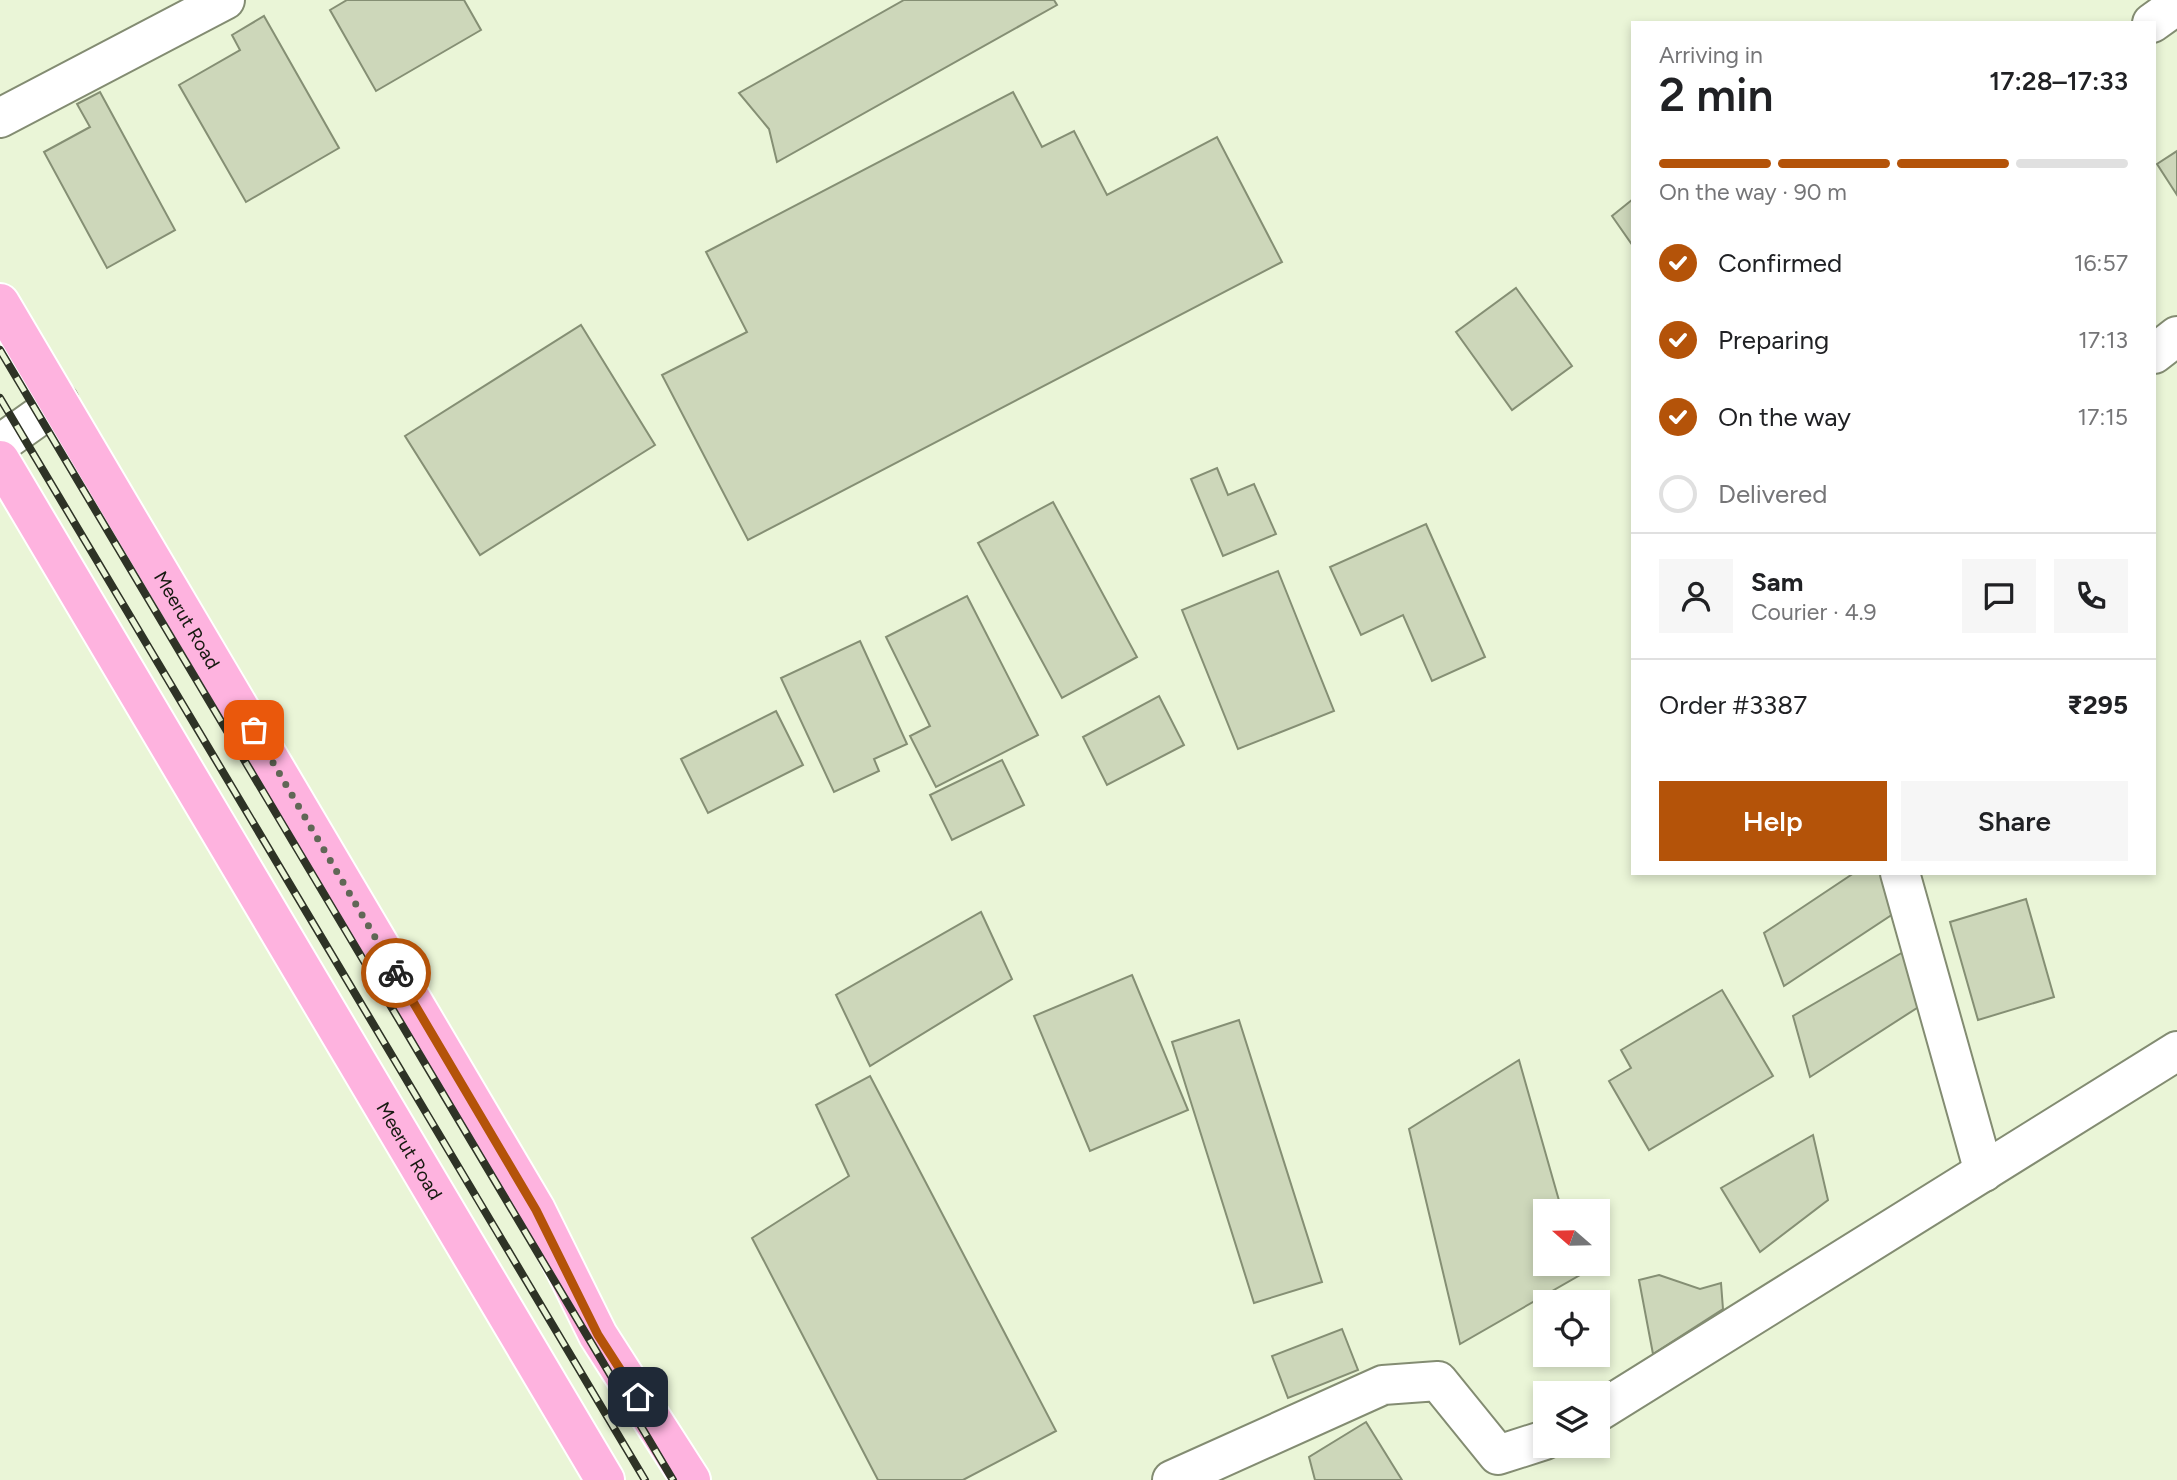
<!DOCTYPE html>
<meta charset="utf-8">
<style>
body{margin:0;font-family:Figtree,sans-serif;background:#f6f6f6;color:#202124;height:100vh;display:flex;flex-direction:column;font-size:26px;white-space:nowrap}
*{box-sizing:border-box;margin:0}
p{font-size:23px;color:#757577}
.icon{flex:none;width:38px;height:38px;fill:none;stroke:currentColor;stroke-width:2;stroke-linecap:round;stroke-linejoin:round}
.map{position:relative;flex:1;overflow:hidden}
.side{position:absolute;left:1631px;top:21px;width:525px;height:854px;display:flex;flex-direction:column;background:#fff;border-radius:0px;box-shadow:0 4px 10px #0003}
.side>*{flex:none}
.needle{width:46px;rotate:290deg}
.tools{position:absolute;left:1533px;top:1199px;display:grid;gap:14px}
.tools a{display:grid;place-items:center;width:77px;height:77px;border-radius:0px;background:#fff;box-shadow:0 4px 10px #0003;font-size:35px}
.pin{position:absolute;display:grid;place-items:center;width:60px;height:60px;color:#fff;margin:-30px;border-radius:14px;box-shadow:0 4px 10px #0006}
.courier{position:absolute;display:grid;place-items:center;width:70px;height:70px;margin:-35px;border:5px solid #b45309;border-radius:50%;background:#fff;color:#222;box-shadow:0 2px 9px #0007}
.head em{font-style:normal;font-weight:600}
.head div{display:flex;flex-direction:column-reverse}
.head{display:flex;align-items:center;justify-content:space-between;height:119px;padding:0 28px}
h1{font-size:46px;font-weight:600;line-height:52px}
.bar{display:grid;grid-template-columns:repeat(4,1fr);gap:10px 7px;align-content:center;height:84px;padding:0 28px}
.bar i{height:9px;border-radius:5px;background:#e0e0e0}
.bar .selected{background:#b45309}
.bar p{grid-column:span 4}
.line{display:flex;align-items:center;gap:18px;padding:0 28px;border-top:2px solid #e0e0e0}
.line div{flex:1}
.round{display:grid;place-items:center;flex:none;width:74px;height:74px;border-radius:0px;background:#f6f6f6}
ol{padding:0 28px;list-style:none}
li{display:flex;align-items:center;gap:21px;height:77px}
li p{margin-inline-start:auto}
li .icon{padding:7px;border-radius:50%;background:#b45309;color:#fff;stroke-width:4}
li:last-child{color:#757577}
li i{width:38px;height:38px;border:4px solid #e0e0e0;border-radius:50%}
.cta{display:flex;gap:14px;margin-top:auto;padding:14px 28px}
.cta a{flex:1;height:80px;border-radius:0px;background:#b45309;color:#fff;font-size:28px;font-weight:600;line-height:80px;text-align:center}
.cta a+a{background:#f6f6f6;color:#202124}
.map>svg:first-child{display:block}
</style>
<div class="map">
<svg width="2177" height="1480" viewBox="0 0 2177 1480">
<rect width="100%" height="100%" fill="#eaf5d7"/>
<g fill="#cdd7ba" stroke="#858f74" stroke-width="2">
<path d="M347,0h117l17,30 -105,61 -46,-81z"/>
<path d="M904,0h150l3,5 -280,157 -8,-33 -30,-36z"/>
<path d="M264,16l75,132 -93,54 -67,-117 61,-35 -8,-15z"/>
<path d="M100,92l75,138 -68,38 -63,-116 46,-25 -13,-23z"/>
<path d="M1013,92l29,55 32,-16 33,64 110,-58 65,125 -534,278 -86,-165 85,-43 -41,-80z"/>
<path d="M2177,151v44l-20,-31z"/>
<path d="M1633,199v47l-21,-30z"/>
<path d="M1516,288l56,78 -60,44 -56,-78z"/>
<path d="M581,325l74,120 -175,110 -75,-119z"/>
<path d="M1217,468l11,27 26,-11 22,50 -53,22 -32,-77z"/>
<path d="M1053,502l84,155 -75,41 -84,-155z"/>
<path d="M1426,524l59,133 -53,24 -29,-66 -42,20 -31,-68z"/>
<path d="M1278,571l56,140 -96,38 -56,-139z"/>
<path d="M967,596l71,139 -102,52 -26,-51 20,-10 -44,-89z"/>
<path d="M860,641l47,103 -33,15 5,12 -45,21 -53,-114z"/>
<path d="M1159,696l25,49 -77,40 -24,-48z"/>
<path d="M776,711l27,54 -95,48 -27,-54z"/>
<path d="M1002,760l22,45 -72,35 -22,-45z"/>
<path d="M1854,873h31l8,41 -109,72 -20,-53z"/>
<path d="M2026,899l28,98 -76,23 -28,-98z"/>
<path d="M981,912l31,67 -142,87 -34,-71z"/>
<path d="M1905,951l15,55 -110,71 -17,-61z"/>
<path d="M1132,975l56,135 -98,41 -56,-135z"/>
<path d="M1722,990l51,86 -124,74 -40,-69 22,-13 -10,-18z"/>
<path d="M1239,1020l83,262 -68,21 -82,-261z"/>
<path d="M1519,1060l43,151h-17v53h32l3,11 -120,69 -51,-215z"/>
<path d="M870,1076l186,355 -93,49h-85l-126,-242 97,-62 -33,-71z"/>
<path d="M1813,1135l15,65 -68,52 -39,-64z"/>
<path d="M1659,1275l41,14 21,-6 2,26 -70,45 -14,-74z"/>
<path d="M1342,1329l16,41 -70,28 -16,-42z"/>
<path d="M1366,1422l36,58h-87l-6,-23z"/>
</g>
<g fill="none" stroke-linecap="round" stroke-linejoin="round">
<defs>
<g id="minor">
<path d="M2152,23l25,-18"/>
<path d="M0,118l225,-118"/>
<path d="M2154,354l23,-18"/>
<path d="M0,444l59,-42"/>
<path d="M1900,873l84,299"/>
<path d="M1598,1412l579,-361"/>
<path d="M1172,1480l211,-95 55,-4 60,74 47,-15"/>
</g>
<g id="trunk">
<path id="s1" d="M0,303l536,907 62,125 93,145"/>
<path id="s2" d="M0,460l605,1020"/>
</g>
</defs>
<use href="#minor" stroke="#838c72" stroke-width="42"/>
<use href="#trunk" stroke="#fff" stroke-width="42"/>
<use href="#minor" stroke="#fff" stroke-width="38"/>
<use href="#trunk" stroke="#feb3df" stroke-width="38"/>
<defs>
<g id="rail">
<path d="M0,350l673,1130"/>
<path d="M0,398l645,1082"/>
</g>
</defs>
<use href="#rail" stroke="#2e3326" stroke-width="8"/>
<use href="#rail" stroke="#eaf5d7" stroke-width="5" stroke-dasharray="16" stroke-linecap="butt"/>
</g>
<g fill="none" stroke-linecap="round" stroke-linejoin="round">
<path stroke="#606756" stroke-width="7" stroke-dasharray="0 12.6" d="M254,730l142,243"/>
<path stroke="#b45309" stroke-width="9" d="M396,973l140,237 62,125 40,62"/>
</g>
<g text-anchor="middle" stroke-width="7" stroke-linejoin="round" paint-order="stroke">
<g font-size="19" fill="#161a10" stroke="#eaf5d7">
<text dy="7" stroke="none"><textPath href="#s1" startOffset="368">Meerut Road</textPath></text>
<text dy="7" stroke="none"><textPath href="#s2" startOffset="803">Meerut Road</textPath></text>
</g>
</g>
</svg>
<div class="tools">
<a><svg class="needle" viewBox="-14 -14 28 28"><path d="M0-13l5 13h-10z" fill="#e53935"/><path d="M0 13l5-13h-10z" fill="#757577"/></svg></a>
<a><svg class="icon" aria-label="locate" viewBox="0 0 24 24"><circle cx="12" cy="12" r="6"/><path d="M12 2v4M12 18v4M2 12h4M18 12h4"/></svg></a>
<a><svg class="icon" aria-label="layers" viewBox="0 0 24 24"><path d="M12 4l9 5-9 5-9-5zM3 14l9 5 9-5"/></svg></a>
</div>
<div class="pin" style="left:254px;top:730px;background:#ea580c"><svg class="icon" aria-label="bag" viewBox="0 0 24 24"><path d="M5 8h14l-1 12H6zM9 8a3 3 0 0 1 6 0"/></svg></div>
<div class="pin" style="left:638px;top:1397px;background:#1f2937"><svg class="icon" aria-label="home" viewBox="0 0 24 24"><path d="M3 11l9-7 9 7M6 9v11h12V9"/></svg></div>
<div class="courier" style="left:396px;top:973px"><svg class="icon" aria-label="bike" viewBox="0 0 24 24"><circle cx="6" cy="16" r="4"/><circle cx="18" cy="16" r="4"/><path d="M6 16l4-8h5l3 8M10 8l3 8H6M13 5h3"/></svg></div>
<section class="side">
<div class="head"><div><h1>2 min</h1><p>Arriving in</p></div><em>17:28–17:33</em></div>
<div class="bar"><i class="selected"></i><i class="selected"></i><i class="selected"></i><i></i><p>On the way · 90 m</p></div>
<ol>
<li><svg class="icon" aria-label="check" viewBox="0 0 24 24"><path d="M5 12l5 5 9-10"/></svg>Confirmed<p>16:57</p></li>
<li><svg class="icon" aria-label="check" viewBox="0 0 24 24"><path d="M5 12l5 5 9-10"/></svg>Preparing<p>17:13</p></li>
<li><svg class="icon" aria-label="check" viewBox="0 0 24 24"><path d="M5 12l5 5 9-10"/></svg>On the way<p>17:15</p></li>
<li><i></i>Delivered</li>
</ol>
<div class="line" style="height:126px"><a class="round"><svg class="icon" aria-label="person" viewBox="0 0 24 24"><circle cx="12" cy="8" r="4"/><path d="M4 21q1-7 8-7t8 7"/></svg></a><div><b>Sam</b><p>Courier · 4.9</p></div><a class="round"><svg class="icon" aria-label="chat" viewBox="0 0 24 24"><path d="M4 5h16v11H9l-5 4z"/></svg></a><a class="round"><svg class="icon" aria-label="phone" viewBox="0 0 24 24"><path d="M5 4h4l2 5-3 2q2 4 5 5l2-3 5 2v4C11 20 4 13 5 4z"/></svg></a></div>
<div class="line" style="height:91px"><div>Order #3387</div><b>₹295</b></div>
<div class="cta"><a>Help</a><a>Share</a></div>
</section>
</div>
